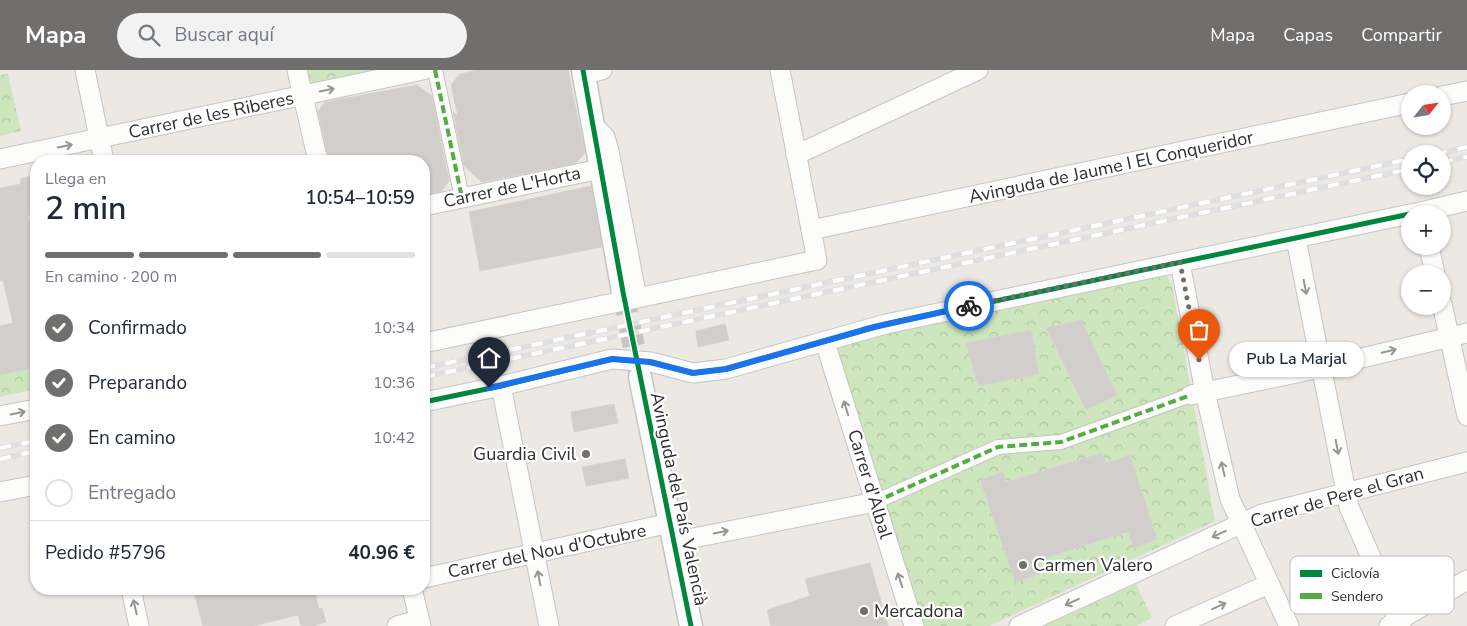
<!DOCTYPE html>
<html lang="es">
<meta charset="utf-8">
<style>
body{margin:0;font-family:"Nunito Sans",sans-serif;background:#f2f2f3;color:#1f2937;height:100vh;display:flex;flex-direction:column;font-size:19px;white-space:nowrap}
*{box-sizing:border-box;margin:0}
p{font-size:16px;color:#747a83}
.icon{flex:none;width:28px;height:28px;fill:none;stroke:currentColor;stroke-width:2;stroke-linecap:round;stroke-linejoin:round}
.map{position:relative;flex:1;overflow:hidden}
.panel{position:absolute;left:30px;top:85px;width:400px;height:440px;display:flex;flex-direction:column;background:#fff;border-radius:20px;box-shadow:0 1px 4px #0004}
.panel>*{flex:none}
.needle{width:32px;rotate:60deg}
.buttons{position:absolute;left:1401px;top:15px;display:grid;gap:10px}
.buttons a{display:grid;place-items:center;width:50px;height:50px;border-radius:50%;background:#fff;box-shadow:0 1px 4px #0004;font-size:25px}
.pin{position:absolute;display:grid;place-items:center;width:42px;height:42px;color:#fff;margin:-51px -21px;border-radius:50% 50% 50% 0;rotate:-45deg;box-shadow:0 0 5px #0007}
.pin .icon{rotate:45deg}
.courier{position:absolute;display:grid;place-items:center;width:50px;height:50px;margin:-25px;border:4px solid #1a73e8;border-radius:50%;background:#fff;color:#222;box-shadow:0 1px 6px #0007}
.bubble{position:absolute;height:35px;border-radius:18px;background:#fff;box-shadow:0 1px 4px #0004;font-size:16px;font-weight:600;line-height:35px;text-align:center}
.overview em{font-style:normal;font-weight:600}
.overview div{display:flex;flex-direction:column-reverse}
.overview{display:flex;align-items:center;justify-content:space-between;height:85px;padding:0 15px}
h1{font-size:32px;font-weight:600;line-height:38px}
.bar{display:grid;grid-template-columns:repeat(4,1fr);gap:8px 5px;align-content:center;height:60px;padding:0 15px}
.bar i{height:6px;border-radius:4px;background:#e0e1e3}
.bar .active{background:#706f6e}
.bar p{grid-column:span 4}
.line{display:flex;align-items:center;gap:12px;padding:0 15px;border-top:1px solid #e0e1e3}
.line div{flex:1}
ol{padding:0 15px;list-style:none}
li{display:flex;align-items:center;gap:15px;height:55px}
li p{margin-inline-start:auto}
li .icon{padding:5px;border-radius:50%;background:#706f6e;color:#fff;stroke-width:4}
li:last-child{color:#747a83}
li i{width:28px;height:28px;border:2px solid #e0e1e3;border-radius:50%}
header{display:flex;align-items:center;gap:30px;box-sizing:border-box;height:70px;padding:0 25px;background:#706f6e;color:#fff}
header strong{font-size:24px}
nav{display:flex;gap:28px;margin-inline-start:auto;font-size:18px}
.search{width:350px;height:45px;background:#f2f2f3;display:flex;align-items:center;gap:12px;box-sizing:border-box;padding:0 18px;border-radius:28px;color:#747a83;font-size:19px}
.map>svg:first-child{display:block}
</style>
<header>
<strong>Mapa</strong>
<div class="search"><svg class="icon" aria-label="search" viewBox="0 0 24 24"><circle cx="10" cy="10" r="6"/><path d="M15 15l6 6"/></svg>Buscar aquí</div>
<nav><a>Mapa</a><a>Capas</a><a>Compartir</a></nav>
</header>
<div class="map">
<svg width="1467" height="556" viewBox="0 0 1467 556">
<defs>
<pattern id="park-crowns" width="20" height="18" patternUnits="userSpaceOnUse" patternTransform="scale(1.25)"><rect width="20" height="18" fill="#cee6be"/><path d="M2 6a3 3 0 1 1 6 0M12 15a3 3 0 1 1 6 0" fill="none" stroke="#b1c6a4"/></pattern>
</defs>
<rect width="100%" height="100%" fill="#ece8e4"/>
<g fill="url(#park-crowns)">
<path d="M300,0h72l-60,13 -11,-7z"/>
<path d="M8,4l13,57 -21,5v-61z"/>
<path d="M1165,203l7,12 43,236 -226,105h-72l-84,-278 15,-5z"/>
<path d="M36,274v45l-36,8v-22l34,-7 -5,-22z"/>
<path d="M1136,514l16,34 -15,8h-93z"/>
</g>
<g fill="#d1cecb" stroke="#d7d4d0">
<path d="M477,0h91l17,83 -9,10 -94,19 -18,-16 -11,-54 5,4 -7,-31 9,-11z"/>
<path d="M417,15l15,11 17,85 -7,10 -18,4v-34h-95l-11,-50 7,-9z"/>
<path d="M36,105v40l-8,1 8,34v94l-6,8 4,16 -34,7v-49l13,-3 -10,-43 -3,1v-93l21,-4 -1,-5z"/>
<path d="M591,116l11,61 -122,24 -11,-59z"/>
<path d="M1081,250l36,75 -31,15 -40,-82z"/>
<path d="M725,254l4,16 -31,7 -2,-16z"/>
<path d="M1031,260l8,44 -61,12 -12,-43z"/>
<path d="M614,334l4,19 -44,9 -3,-20z"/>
<path d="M1102,383l4,10 24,-8 27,84 -23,9 -6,-16 -91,28 5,13 -27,9 -35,-102 23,-8 3,10z"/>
<path d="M625,389l4,19 -43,8 -4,-19z"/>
<path d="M870,493l18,63h-117l-4,-16 43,-14 -5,-17z"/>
<path d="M193,519h31l1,3 13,-3h76l5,20 3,-1 4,14 -13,4h-12l-3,-11 -45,11h-50z"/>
</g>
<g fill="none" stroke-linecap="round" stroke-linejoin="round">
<path stroke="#c6c3c0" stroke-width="22" stroke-dasharray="22 11" stroke-linecap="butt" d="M623,222l17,85"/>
<defs>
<g id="pedestrian">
<path d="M435,0l27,128"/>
<path d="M875,432l123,-55 63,-5 130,-47"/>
</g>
<g id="minor">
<path d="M85,0l19,91"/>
<path d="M297,0l21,91"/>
<path d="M584,4l18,-4"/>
<path d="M1442,26l25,-5"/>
<path d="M596,58l9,9 4,14 28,147"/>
<path d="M796,85l182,-85"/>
<path d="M0,89l423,-89"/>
<path d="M424,136l176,-37"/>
<path d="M1412,144l55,-13"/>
<path d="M811,160l599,-127"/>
<path d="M1296,169l53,268 52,119"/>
<path d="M1429,176l6,28"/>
<path d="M1180,193l25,129 25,107 59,127"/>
<path d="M1442,234l25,112"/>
<path d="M825,272l89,284"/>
<path d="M424,273l393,-83 -37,-190"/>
<path d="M501,316l48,240"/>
<path d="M1191,325l129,-27 147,-35"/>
<path d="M424,332l77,-16 111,-27 39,3 42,11 33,-4 160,-45 524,-110"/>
<path d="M0,346l36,-7"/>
<path d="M0,422l36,-7"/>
<path d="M673,472l202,-40"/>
<path d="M424,508l246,-55"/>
<path d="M131,519l8,37"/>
<path d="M412,519l9,37"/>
<path d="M397,556l22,-6"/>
<path d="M1019,556l243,-112 205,-52"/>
<path d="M1175,556l94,-42"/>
<path d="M1389,556l78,-46"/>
</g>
<g id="tertiary">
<path d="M583,0l40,222"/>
<path d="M640,307l51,249"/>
</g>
</defs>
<use href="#pedestrian" stroke="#c5c4c5" stroke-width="16"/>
<use href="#minor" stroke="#c5c4c5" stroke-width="21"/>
<use href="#tertiary" stroke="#c5c4c5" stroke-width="25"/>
<use href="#pedestrian" stroke="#fcfcfb" stroke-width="14"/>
<use href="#minor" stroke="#fcfcfb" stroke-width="19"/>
<use href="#tertiary" stroke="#fcfcfb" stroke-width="22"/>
<defs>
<g id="rail">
<path d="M1436,84l31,-7"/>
<path d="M1442,92l25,-5"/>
<path d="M424,298l986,-209"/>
<path d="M424,307l986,-208"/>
<path d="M0,378l36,-7"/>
<path d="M0,389l36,-8"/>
</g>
</defs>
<use href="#rail" stroke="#dfdfe1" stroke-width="5.5"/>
<use href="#rail" stroke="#fff" stroke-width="4" stroke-dasharray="11" stroke-linecap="butt"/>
<g stroke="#54ab44" stroke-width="4" stroke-dasharray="8 4" stroke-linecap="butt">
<path d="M435,0l27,128"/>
<path d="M875,432l123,-55 63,-5 130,-47"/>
</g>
<defs>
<g id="cycleway">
<path d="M583,0l40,222 68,334"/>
<path d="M424,332l77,-16 111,-27 39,3 42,11 33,-4 160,-45 524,-110"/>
</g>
</defs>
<use href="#cycleway" stroke="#fff" stroke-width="8"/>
<use href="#cycleway" stroke="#00873e" stroke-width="5"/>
</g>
<defs><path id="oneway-shaft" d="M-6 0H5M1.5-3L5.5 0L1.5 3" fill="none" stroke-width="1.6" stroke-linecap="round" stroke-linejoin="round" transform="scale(1.25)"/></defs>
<g stroke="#959594">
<use href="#oneway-shaft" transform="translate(327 20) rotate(-12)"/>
<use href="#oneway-shaft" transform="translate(65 76) rotate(-12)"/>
<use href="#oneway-shaft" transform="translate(1305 217) rotate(79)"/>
<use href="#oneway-shaft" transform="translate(1389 281) rotate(-13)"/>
<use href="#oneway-shaft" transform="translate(846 338) rotate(-107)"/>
<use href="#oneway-shaft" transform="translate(18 343) rotate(-12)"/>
<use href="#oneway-shaft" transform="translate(1337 377) rotate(79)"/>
<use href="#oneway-shaft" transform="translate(1223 399) rotate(-103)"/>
<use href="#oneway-shaft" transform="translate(721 462) rotate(-11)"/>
<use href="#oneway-shaft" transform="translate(1219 464) rotate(155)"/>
<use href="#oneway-shaft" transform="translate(539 508) rotate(-101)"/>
<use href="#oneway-shaft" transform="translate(900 510) rotate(-108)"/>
<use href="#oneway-shaft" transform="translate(1072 532) rotate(155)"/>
<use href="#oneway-shaft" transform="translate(1219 536) rotate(-24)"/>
<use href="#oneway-shaft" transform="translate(135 537) rotate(-103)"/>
</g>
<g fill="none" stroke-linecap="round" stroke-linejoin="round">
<path stroke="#706f6e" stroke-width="5" stroke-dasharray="0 9" d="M969,236l211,-44 19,98"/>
<path stroke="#1a73e8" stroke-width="6" d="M489,318l123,-29 38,3 43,11 33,-4 148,-42 95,-21"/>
</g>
<g fill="#706f6e" stroke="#fff" stroke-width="2">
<circle cx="586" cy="384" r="5"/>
<circle cx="1023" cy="495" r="5"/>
<circle cx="864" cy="541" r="5"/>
</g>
<g text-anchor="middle" stroke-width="4.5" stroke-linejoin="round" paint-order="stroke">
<g font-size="18" fill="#2e2e2e" stroke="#fff">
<text transform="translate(211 45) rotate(-12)" y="6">Carrer de les Riberes</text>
<text transform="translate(1111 97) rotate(-12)" y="6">Avinguda de Jaume I El Conqueridor</text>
<text transform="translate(512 117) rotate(-12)" y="6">Carrer de L'Horta</text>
<text transform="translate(870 414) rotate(73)" y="6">Carrer d'Albal</text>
<text transform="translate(1337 427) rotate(-16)" y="6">Carrer de Pere el Gran</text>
<text transform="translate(679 429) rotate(78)" y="6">Avinguda del País Valencià</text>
<text transform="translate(547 481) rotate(-12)" y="6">Carrer del Nou d'Octubre</text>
</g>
<g font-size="18" fill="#2e2e2e" stroke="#fff" text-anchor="start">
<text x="576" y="390" text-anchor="end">Guardia Civil</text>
<text x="1033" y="501">Carmen Valero</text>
<text x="874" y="547">Mercadona</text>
</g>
</g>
<rect x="1290" y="486" width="164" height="58" rx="8" fill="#fff" stroke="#c0c0c0" stroke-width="1"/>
<rect x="1300" y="500" width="22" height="7" fill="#00873e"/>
<rect x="1300" y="523" width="22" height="6" fill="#54ab44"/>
<g font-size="14" fill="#2e2e2e">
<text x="1331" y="508">Ciclovía</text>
<text x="1331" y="531">Sendero</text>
</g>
</svg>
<div class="buttons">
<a><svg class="needle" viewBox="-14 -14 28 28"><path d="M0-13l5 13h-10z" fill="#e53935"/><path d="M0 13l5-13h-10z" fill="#747a83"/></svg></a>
<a><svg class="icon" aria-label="locate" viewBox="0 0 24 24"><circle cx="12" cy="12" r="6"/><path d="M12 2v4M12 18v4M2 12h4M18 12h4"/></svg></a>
<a>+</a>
<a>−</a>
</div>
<div class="pin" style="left:1199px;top:290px;background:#ea580c"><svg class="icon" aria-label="bag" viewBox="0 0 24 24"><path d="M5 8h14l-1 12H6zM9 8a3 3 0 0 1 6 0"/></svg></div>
<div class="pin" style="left:489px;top:318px;background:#1f2937"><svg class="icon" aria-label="home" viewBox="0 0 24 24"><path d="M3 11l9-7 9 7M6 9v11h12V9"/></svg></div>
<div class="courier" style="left:969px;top:236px"><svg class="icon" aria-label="bike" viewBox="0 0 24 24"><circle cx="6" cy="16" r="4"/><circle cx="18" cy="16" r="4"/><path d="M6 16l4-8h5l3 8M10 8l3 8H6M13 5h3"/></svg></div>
<div class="bubble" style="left:1229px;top:272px;width:135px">Pub La Marjal</div>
<section class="panel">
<div class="overview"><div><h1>2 min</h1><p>Llega en</p></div><em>10:54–10:59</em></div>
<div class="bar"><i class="active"></i><i class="active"></i><i class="active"></i><i></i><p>En camino · 200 m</p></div>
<ol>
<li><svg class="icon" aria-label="check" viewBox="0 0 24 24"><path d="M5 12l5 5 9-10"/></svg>Confirmado<p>10:34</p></li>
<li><svg class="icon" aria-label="check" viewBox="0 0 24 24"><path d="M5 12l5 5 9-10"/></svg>Preparando<p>10:36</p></li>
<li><svg class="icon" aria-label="check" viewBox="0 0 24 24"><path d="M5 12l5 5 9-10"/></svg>En camino<p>10:42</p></li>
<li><i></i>Entregado</li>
</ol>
<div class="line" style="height:65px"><div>Pedido #5796</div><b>40.96 €</b></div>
</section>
</div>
